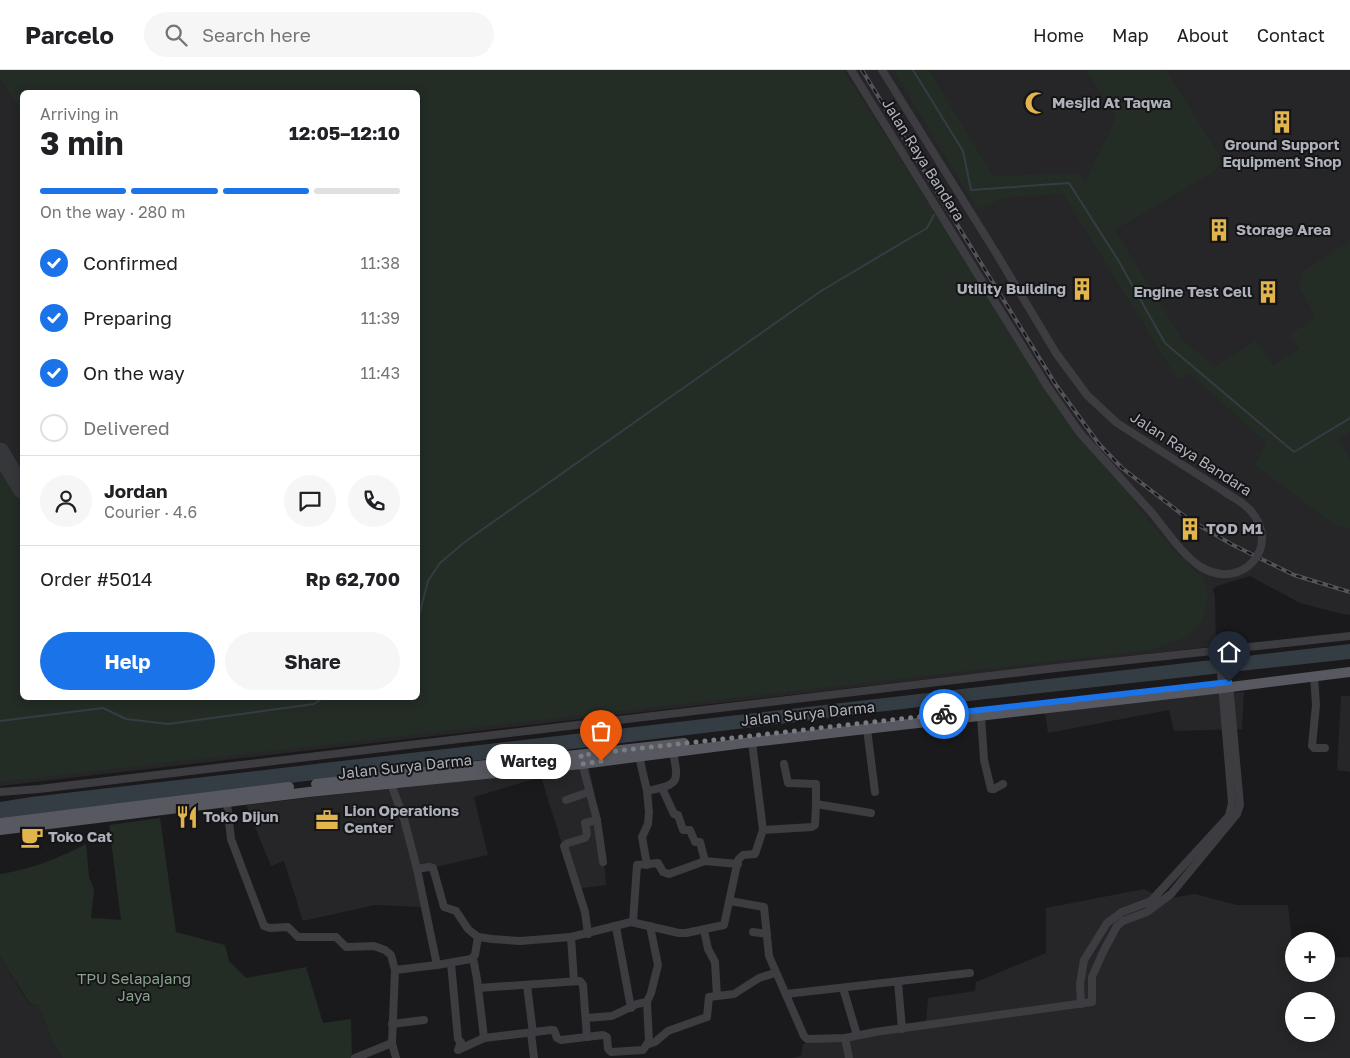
<!DOCTYPE html>
<meta charset="utf-8">
<style>
body{margin:0;font-family:"Golos Text",sans-serif;background:#f6f6f6;color:#202124;height:100vh;display:flex;flex-direction:column;font-size:19px;white-space:nowrap}
*{box-sizing:border-box;margin:0}
p{font-size:16px;color:#757577}
.icon{flex:none;width:28px;height:28px;fill:none;stroke:currentColor;stroke-width:2;stroke-linecap:round;stroke-linejoin:round}
.map{position:relative;flex:1;overflow:hidden}
.sheet{position:absolute;left:20px;top:20px;width:400px;height:610px;display:flex;flex-direction:column;background:#fff;border-radius:8px;box-shadow:0 2px 12px #0003}
.sheet>*{flex:none}
.buttons{position:absolute;left:1285px;top:862px;display:grid;gap:10px}
.buttons a{display:grid;place-items:center;width:50px;height:50px;border-radius:50%;background:#fff;box-shadow:0 2px 12px #0003;font-size:25px}
.pin{position:absolute;display:grid;place-items:center;width:42px;height:42px;color:#fff;margin:-51px -21px;border-radius:50% 50% 50% 0;rotate:-45deg;box-shadow:0 0 5px #0007}
.pin .icon{rotate:45deg}
.courier{position:absolute;display:grid;place-items:center;width:50px;height:50px;margin:-25px;border:4px solid #1a73e8;border-radius:50%;background:#fff;color:#222;box-shadow:0 1px 6px #0007}
.bubble{position:absolute;height:35px;border-radius:18px;background:#fff;box-shadow:0 2px 12px #0003;font-size:16px;font-weight:700;line-height:35px;text-align:center}
.summary em{font-style:normal;font-weight:700}
.summary div{display:flex;flex-direction:column-reverse}
.summary{display:flex;align-items:center;justify-content:space-between;height:85px;padding:0 20px}
h1{font-size:32px;font-weight:700;line-height:38px}
.bar{display:grid;grid-template-columns:repeat(4,1fr);gap:8px 5px;align-content:center;height:60px;padding:0 20px}
.bar i{height:6px;border-radius:4px;background:#e0e0e0}
.bar .selected{background:#1a73e8}
.bar p{grid-column:span 4}
.line{display:flex;align-items:center;gap:12px;padding:0 20px;border-top:1px solid #e0e0e0}
.line div{flex:1}
.round{display:grid;place-items:center;flex:none;width:52px;height:52px;border-radius:26px;background:#f6f6f6}
ol{padding:0 20px;list-style:none}
li{display:flex;align-items:center;gap:15px;height:55px}
li p{margin-inline-start:auto}
li .icon{padding:5px;border-radius:50%;background:#1a73e8;color:#fff;stroke-width:4}
li:last-child{color:#757577}
li i{width:28px;height:28px;border:2px solid #e0e0e0;border-radius:50%}
.cta{display:flex;gap:10px;margin-top:auto;padding:10px 20px}
.cta a{flex:1;height:58px;border-radius:30px;background:#1a73e8;color:#fff;font-size:20px;font-weight:700;line-height:58px;text-align:center}
.cta a+a{background:#f6f6f6;color:#202124}
header{display:flex;align-items:center;gap:30px;box-sizing:border-box;height:70px;padding:0 25px;background:#fff;border-bottom:1px solid #e0e0e0}
header strong{font-size:24px}
nav{display:flex;gap:28px;margin-inline-start:auto;font-size:18px}
.search{width:350px;height:45px;background:#f6f6f6;display:flex;align-items:center;gap:12px;box-sizing:border-box;padding:0 18px;border-radius:28px;color:#757577;font-size:19px}
.map>svg:first-child{display:block}
</style>
<header>
<strong>Parcelo</strong>
<div class="search"><svg class="icon" aria-label="search" viewBox="0 0 24 24"><circle cx="10" cy="10" r="6"/><path d="M15 15l6 6"/></svg>Search here</div>
<nav><a>Home</a><a>Map</a><a>About</a><a>Contact</a></nav>
</header>
<div class="map">
<svg width="1350" height="988" viewBox="0 0 1350 988">
<rect width="100%" height="100%" fill="#1a1a1c"/>
<g fill="#262629" fill-rule="evenodd">
<path d="M0,0h1350v545l-8,-1 -42,-11 -50,-27 -33,10 -4,3 2,8 1,49 -1216,140zM22,22h396v606h-396z"/>
<path d="M1244,622l-2,37 -68,2 -5,-21 -121,23 -3,-21 112,-14z"/>
<path d="M1341,626h9v76l-13,-2z"/>
<path d="M589,696l13,70 4,49 -30,4 -35,-112 -67,20 14,58 -70,16 6,36 -49,-2 -72,16 -19,-60 -13,5 -25,-61z"/>
<path d="M1144,819l21,10 30,-5 42,11h51l6,55v14h32v-16l23,-1 1,3v98h-559l10,-2 2,-12 123,-22 2,-24 47,-7 1,-9 70,-29v-45zM1294,931h32v33h-32z"/>
<path d="M0,887l29,47 9,2 15,37 9,15h-62z"/>
</g>
<g fill="#242c26">
<path d="M0,0h843l228,354 64,76 -2,2 44,51 26,25 5,14 -2,17 -5,13 -12,14 -37,14 -1152,132v-330l22,37v209h396v-606h-396v21l-22,-36z"/>
<path d="M893,0h36l64,106 86,-3 6,9 31,-65 -30,-47h80l53,84v10l-4,7 -100,59 68,110 31,27 42,-27 17,25 26,-16 -10,-14 27,-18 -17,-30 4,-16 47,-30v191l-11,7 11,20v68l-2,1 -12,-2 -81,-61 11,-23 -77,-69 -11,7 -115,-186 -56,3 -30,12z"/>
<path d="M160,748l16,114 49,13 4,16 17,17 60,-11 17,56 28,-4 1,39h-290l-9,-15 -15,-37 -8,-2 -30,-47v-83c32,-5 57,-15 86,-30l3,33 5,12 -3,29 30,2 -12,-95z"/>
</g>
<path fill="#353d44" d="M1350,574v15l-373,41 -977,118v-16l31,-5z"/>
<g fill="none" stroke-linecap="round" stroke-linejoin="round">
<g stroke="#353d44" stroke-width="2">
<path d="M913,0l50,81 8,39 98,-7 49,77 47,83 129,109 56,-34"/>
<path d="M418,549l10,-38 12,-18 26,-22 355,-250 106,-63 7,-13"/>
<path d="M0,651l103,-13 23,11 42,5 146,-20 9,-6"/>
</g>
<path stroke="#36373b" stroke-width="19" d="M0,382l22,37"/>
<g stroke="#3c3c41" stroke-width="8">
<path d="M851,0l196,316 33,47 72,80"/>
<path d="M882,0l114,183 60,100 31,42 30,28 108,69"/>
<path d="M1314,606l2,29 -4,41 2,2h11"/>
<path d="M981,646l3,44 7,29h3l9,-5"/>
<path d="M867,659l8,63"/>
<path d="M752,672l11,88"/>
<path d="M639,686l8,35 2,21 -1,12 -6,13 5,28"/>
<path d="M581,689l16,61 6,42"/>
<path d="M784,694l4,19 28,1v20"/>
<path d="M391,714l13,35 13,50 20,96"/>
<path d="M662,718l12,26 4,1 5,15h7l5,12h5l5,19"/>
<path d="M647,721c32,-7 32,-7 26,-40"/>
<path d="M0,722l39,-3 1017,-121 294,-32"/>
<path d="M566,730l23,-8"/>
<path d="M227,733l4,36 33,87 6,2 18,-1 10,10h38l10,10 28,-1 11,4 6,5 4,15 -3,73 4,15"/>
<path d="M417,799l12,-2 4,1 11,39 12,4 12,18 6,5 4,3 14,2 28,2 51,-4 60,-15 48,11h7l38,-8 14,-65 5,-5 12,-1 8,-24 49,-3 3,-2 1,-21 55,9"/>
<path d="M730,831l34,6 5,49 35,80 3,3 38,-1 30,-6 217,-30v-25l12,-27 13,-24 6,-5 24,-9 24,-18 66,-80 3,-9 -11,-121"/>
<path d="M633,852l4,-57 21,-2 5,9 6,2 36,-13 33,3"/>
<path d="M616,857l15,81"/>
<path d="M704,860l4,19 7,13 2,34"/>
<path d="M753,862l14,2"/>
<path d="M588,864l-3,-22 -21,-66 4,-3 17,-5 2,-4 -2,-11 12,-3"/>
<path d="M571,867l3,44"/>
<path d="M473,888l4,21 7,59"/>
<path d="M451,893l7,76 3,3 -3,8 26,-12 67,-8h3l3,8 4,2 42,-5 4,2 1,12 3,3 32,-2 6,-9 -2,-39 4,-9 7,-28 -8,-39"/>
<path d="M395,900l42,-5 34,-6 4,-4 3,-18"/>
<path d="M898,912l4,47"/>
<path d="M527,915l6,48"/>
<path d="M478,918l102,-7 3,4 4,52"/>
<path d="M843,918l14,47"/>
<path d="M786,924l184,-21"/>
<path d="M1081,934l-1,-20 4,-24 23,-37 15,-11 29,-11 78,-85 3,-13 -13,-154"/>
<path d="M586,948l26,-2 25,-12 10,-2"/>
<path d="M392,954l32,-4"/>
<path d="M531,963l3,25"/>
<path d="M845,968l4,20"/>
<path d="M649,974l6,-2 13,-11 39,-14 2,-20 25,-3 25,-16 16,-5"/>
<path d="M355,988l37,-15"/>
</g>
<g stroke="#585960" stroke-width="10">
<path d="M316,714l368,-41"/>
<path d="M0,753l289,-36"/>
<path d="M0,760l309,-38 273,-28 170,-22 471,-54 127,-16"/>
</g>
<defs>
<path id="rail" d="M862,0l194,315 43,59 23,24 66,51 45,26 61,30 56,17"/>
</defs>
<use href="#rail" stroke="#53545a" stroke-width="4"/>
<use href="#rail" stroke="#151517" stroke-width="2" stroke-dasharray="5.5" stroke-linecap="butt"/>
<path stroke="#3c3c41" stroke-width="8" d="M1152,443c14,17 30,42 49,54 41,25 82,-21 49,-57 -7,-8 -17,-12 -25,-18"/>
</g>
<g fill="none" stroke-linecap="round" stroke-linejoin="round">
<path stroke="#7a7c83" stroke-width="5" stroke-dasharray="0 9" d="M601,691l-19,3 -1,-9 363,-41"/>
<path stroke="#1a73e8" stroke-width="6" d="M944,644l285,-32"/>
</g>
<defs>
<symbol id="mosque-bare" viewBox="-9 -9 18 18"><path d="M3.5-4.9A6 6 0 1 0 3.5 4.9A5 5 0 1 1 3.5-4.9Z" fill="#e2b44c" stroke="#151517" stroke-width="2.5" paint-order="stroke"/></symbol>
<symbol id="building-bare" viewBox="-9 -9 18 18"><path d="M-4-6H4V6H1V3H-1V6H-4ZM-2.5-4.3h1.7v1.8h-1.7ZM.8-4.3h1.7v1.8H.8ZM-2.5-1h1.7V.8h-1.7ZM.8-1h1.7V.8H.8Z" fill="#e2b44c" stroke="#151517" stroke-width="2.5" paint-order="stroke"/></symbol>
<symbol id="restaurant-bare" viewBox="-9 -9 18 18"><path d="M-5-6h1v4h1v-4h1v4h1v-4h1v5L-1.5 .5V6h-2V.5L-5-1ZM5-6V6H3V1.5H1.5Q1.5-4 5-6Z" fill="#e2b44c" stroke="#151517" stroke-width="2.5" paint-order="stroke"/></symbol>
<symbol id="office-bare" viewBox="-9 -9 18 18"><path d="M-6-3h4V-5.5h4V-3h4V5H-6ZM-1-4.5V-3h2v-1.5ZM-6 0V1H6V0Z" fill="#e2b44c" stroke="#151517" stroke-width="2.5" paint-order="stroke"/></symbol>
<symbol id="cafe-bare" viewBox="-9 -9 18 18"><path d="M-5.5-4.5H6V0H3Q3 3.5 0 3.5H-2.5Q-5.5 3.5-5.5 0ZM3-3.2v2h1.7v-2ZM-6 4.5H4V6H-6Z" fill="#e2b44c" stroke="#151517" stroke-width="2.5" paint-order="stroke"/></symbol>
</defs>
<g fill-rule="evenodd">
<use href="#mosque-bare" x="1020" y="17" width="32" height="32"/>
<use href="#building-bare" x="1266" y="36" width="32" height="32"/>
<use href="#building-bare" x="1203" y="144" width="32" height="32"/>
<use href="#building-bare" x="1066" y="203" width="32" height="32"/>
<use href="#building-bare" x="1252" y="206" width="32" height="32"/>
<use href="#building-bare" x="1174" y="443" width="32" height="32"/>
<use href="#restaurant-bare" x="171" y="731" width="32" height="32"/>
<use href="#office-bare" x="311" y="734" width="32" height="32"/>
<use href="#cafe-bare" x="16" y="751" width="32" height="32"/>
</g>
<g text-anchor="middle" stroke-width="4" stroke-linejoin="round" paint-order="stroke">
<g font-size="15" font-weight="bold" fill="#aeb1ba" stroke="#151517" text-anchor="start">
<text x="1052" y="38">Mesjid At Taqwa</text>
<text x="1282" y="80" text-anchor="middle">Ground Support<tspan x="1282" dy="17">Equipment Shop</tspan></text>
<text x="1236" y="165">Storage Area</text>
<text x="1066" y="224" text-anchor="end">Utility Building</text>
<text x="1252" y="227" text-anchor="end">Engine Test Cell</text>
<text x="1206" y="464">TOD M1</text>
<text x="344" y="746">Lion Operations<tspan x="344" dy="17">Center</tspan></text>
<text x="203" y="752">Toko Dijun</text>
<text x="48" y="772">Toko Cat</text>
</g>
<g font-size="15" fill="#aeb1ba" stroke="#151517">
<text transform="translate(923 90) rotate(58)" y="5">Jalan Raya Bandara</text>
<text transform="translate(1191 384) rotate(33)" y="5">Jalan Raya Bandara</text>
<text transform="translate(808 644) rotate(-6)" y="5">Jalan Surya Darma</text>
<text transform="translate(405 697) rotate(-6)" y="5">Jalan Surya Darma</text>
</g>
<g font-size="15" fill="#87a38a" stroke="#151517">
<text x="134" y="914">TPU Selapajang<tspan x="134" dy="17">Jaya</tspan></text>
</g>
</g>
</svg>
<div class="buttons">
<a>+</a>
<a>−</a>
</div>
<div class="pin" style="left:601px;top:691px;background:#ea580c"><svg class="icon" aria-label="bag" viewBox="0 0 24 24"><path d="M5 8h14l-1 12H6zM9 8a3 3 0 0 1 6 0"/></svg></div>
<div class="pin" style="left:1229px;top:612px;background:#1f2937"><svg class="icon" aria-label="home" viewBox="0 0 24 24"><path d="M3 11l9-7 9 7M6 9v11h12V9"/></svg></div>
<div class="courier" style="left:944px;top:644px"><svg class="icon" aria-label="bike" viewBox="0 0 24 24"><circle cx="6" cy="16" r="4"/><circle cx="18" cy="16" r="4"/><path d="M6 16l4-8h5l3 8M10 8l3 8H6M13 5h3"/></svg></div>
<div class="bubble" style="left:486px;top:674px;width:85px">Warteg</div>
<section class="sheet">
<div class="summary"><div><h1>3 min</h1><p>Arriving in</p></div><em>12:05–12:10</em></div>
<div class="bar"><i class="selected"></i><i class="selected"></i><i class="selected"></i><i></i><p>On the way · 280 m</p></div>
<ol>
<li><svg class="icon" aria-label="check" viewBox="0 0 24 24"><path d="M5 12l5 5 9-10"/></svg>Confirmed<p>11:38</p></li>
<li><svg class="icon" aria-label="check" viewBox="0 0 24 24"><path d="M5 12l5 5 9-10"/></svg>Preparing<p>11:39</p></li>
<li><svg class="icon" aria-label="check" viewBox="0 0 24 24"><path d="M5 12l5 5 9-10"/></svg>On the way<p>11:43</p></li>
<li><i></i>Delivered</li>
</ol>
<div class="line" style="height:90px"><a class="round"><svg class="icon" aria-label="person" viewBox="0 0 24 24"><circle cx="12" cy="8" r="4"/><path d="M4 21q1-7 8-7t8 7"/></svg></a><div><b>Jordan</b><p>Courier · 4.6</p></div><a class="round"><svg class="icon" aria-label="chat" viewBox="0 0 24 24"><path d="M4 5h16v11H9l-5 4z"/></svg></a><a class="round"><svg class="icon" aria-label="phone" viewBox="0 0 24 24"><path d="M5 4h4l2 5-3 2q2 4 5 5l2-3 5 2v4C11 20 4 13 5 4z"/></svg></a></div>
<div class="line" style="height:65px"><div>Order #5014</div><b>Rp 62,700</b></div>
<div class="cta"><a>Help</a><a>Share</a></div>
</section>
</div>
